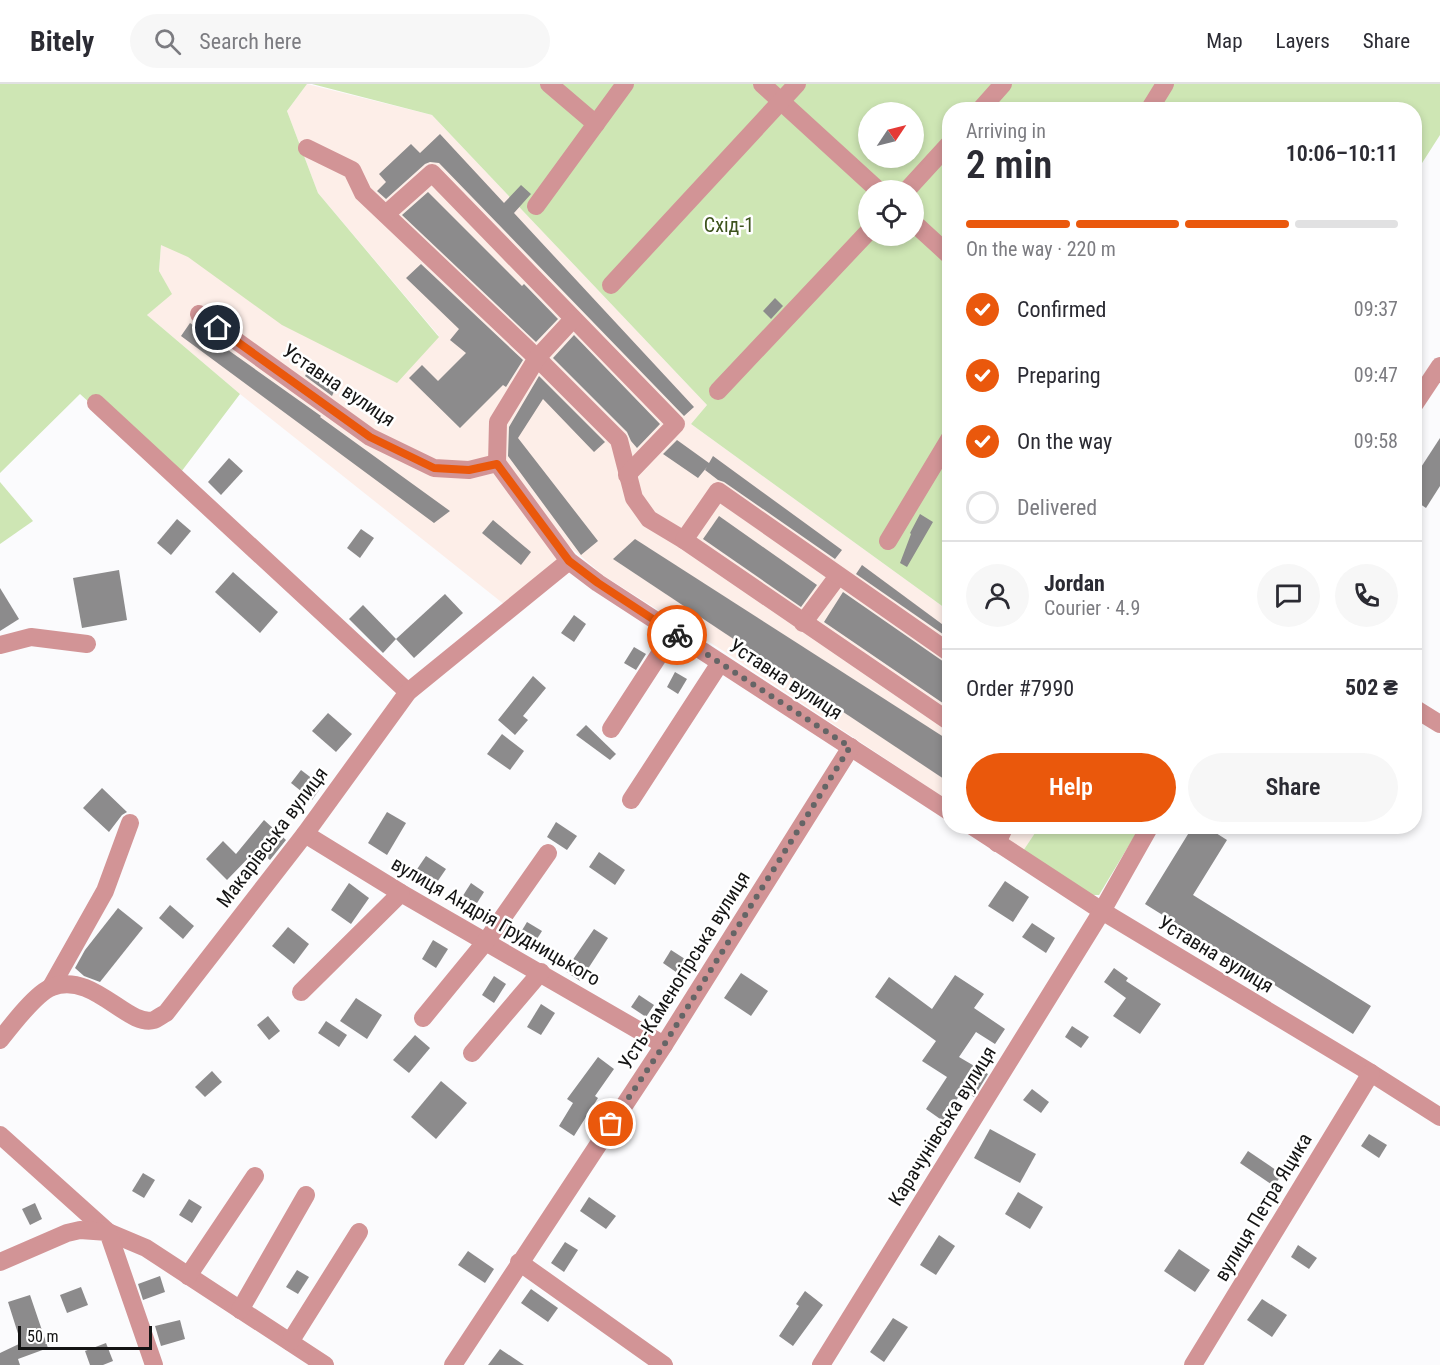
<!DOCTYPE html>
<meta charset="utf-8">
<style>
body{margin:0;font-family:"Roboto Condensed",sans-serif;background:#f7f7f7;color:#2b2b33;height:100vh;display:flex;flex-direction:column;font-size:22px;white-space:nowrap}
*{box-sizing:border-box;margin:0}
p{font-size:20px;color:#7c7c81}
.icon{flex:none;width:33px;height:33px;fill:none;stroke:currentColor;stroke-width:2;stroke-linecap:round;stroke-linejoin:round}
.map{position:relative;flex:1;overflow:hidden}
.panel{position:absolute;left:942px;top:18px;width:480px;height:732px;display:flex;flex-direction:column;background:#fff;border-radius:24px;box-shadow:0 3px 9px #0003}
.panel>*{flex:none}
.needle{width:39px;rotate:55deg}
.fabs{position:absolute;left:858px;top:18px;display:grid;gap:12px}
.fabs a{display:grid;place-items:center;width:66px;height:66px;border-radius:50%;background:#fff;box-shadow:0 3px 9px #0003;font-size:30px}
.scale{position:absolute;left:18px;bottom:15px;width:134px;box-sizing:border-box;padding-left:6px;border:3px solid #141414;border-top:0;font-size:16px;line-height:21px;white-space:nowrap;color:#141414;-webkit-text-stroke:4px #fff;paint-order:stroke}
.pin{position:absolute;display:grid;place-items:center;width:51px;height:51px;color:#fff;margin:-26px;border:3px solid #fff;border-radius:50%;box-shadow:0 2px 6px #0007}
.courier{position:absolute;display:grid;place-items:center;width:60px;height:60px;margin:-30px;border:4px solid #ea580c;border-radius:50%;background:#fff;color:#222;box-shadow:0 2px 8px #0007}
.headline em{font-style:normal;font-weight:600}
.headline div{display:flex;flex-direction:column-reverse}
.headline{display:flex;align-items:center;justify-content:space-between;height:102px;padding:0 24px}
h1{font-size:39px;font-weight:600;line-height:45px}
.bar{display:grid;grid-template-columns:repeat(4,1fr);gap:9px 6px;align-content:center;height:72px;padding:0 24px}
.bar i{height:8px;border-radius:4px;background:#e1e1e2}
.bar .current{background:#ea580c}
.bar p{grid-column:span 4}
.line{display:flex;align-items:center;gap:15px;padding:0 24px;border-top:2px solid #e1e1e2}
.line div{flex:1}
.round{display:grid;place-items:center;flex:none;width:63px;height:63px;border-radius:32px;background:#f7f7f7}
ol{padding:0 24px;list-style:none}
li{display:flex;align-items:center;gap:18px;height:66px}
li p{margin-inline-start:auto}
li .icon{padding:6px;border-radius:50%;background:#ea580c;color:#fff;stroke-width:4}
li:last-child{color:#7c7c81}
li i{width:33px;height:33px;border:3px solid #e1e1e2;border-radius:50%}
.action{display:flex;gap:12px;margin-top:auto;padding:12px 24px}
.action a{flex:1;height:69px;border-radius:36px;background:#ea580c;color:#fff;font-size:24px;font-weight:600;line-height:69px;text-align:center}
.action a+a{background:#f7f7f7;color:#2b2b33}
header{display:flex;align-items:center;gap:36px;box-sizing:border-box;height:84px;padding:0 30px;background:#fff;border-bottom:2px solid #e1e1e2}
header strong{font-size:28px}
nav{display:flex;gap:33px;margin-inline-start:auto;font-size:21px}
.search{width:420px;height:54px;background:#f7f7f7;display:flex;align-items:center;gap:15px;box-sizing:border-box;padding:0 21px;border-radius:33px;color:#7c7c81;font-size:22px}
.map>svg:first-child{display:block}
</style>
<header>
<strong>Bitely</strong>
<div class="search"><svg class="icon" aria-label="search" viewBox="0 0 24 24"><circle cx="10" cy="10" r="6"/><path d="M15 15l6 6"/></svg>Search here</div>
<nav><a>Map</a><a>Layers</a><a>Share</a></nav>
</header>
<div class="map">
<svg width="1440" height="1281" viewBox="0 0 1440 1281">
<rect width="100%" height="100%" fill="#fbfbfd"/>
<g fill="#fdeee8">
<path d="M307,0l125,31 275,290 -16,19 258,187v190l-224,-149 -121,-76 -35,-30 -68,-92 59,108 -55,43 -265,-211 -93,-79 24,-21 -12,-23 2,-27 27,12 251,80 -121,-143 -31,-82z"/>
<path d="M987,743h52l-16,24z"/>
</g>
<g fill="#cee6b4" fill-rule="evenodd">
<path d="M0,0h307l-20,27 31,82 121,144 -42,46 -115,-58 -94,-68 -27,-12 -2,26 13,23 -25,21 93,79 -65,86 -95,-86 -80,79z"/>
<path d="M312,0h1128v51l-25,39 -1,-64h-464l-1,501 -258,-187 16,-19 -275,-290zM868,28h46v46h-46zM868,106h46v46h-46z"/>
<path d="M0,398l33,39 -33,23z"/>
<path d="M1039,743h101l-41,68h-8l-68,-44z"/>
</g>
<g fill="#8c8b8c">
<path d="M440,50l64,69 17,-18 10,9 -17,19 180,194 -10,9 -245,-253 -9,-1 -5,2 -39,35 -9,-8 9,-9 -7,-8 32,-30 9,9z"/>
<path d="M428,108l94,94 2,-2 34,35 -22,23 -134,-127z"/>
<path d="M421,180l102,96 -17,27 -3,-2 -43,43 -51,-50 13,-13 16,16 28,-28 -16,-13 9,-11 -53,-51z"/>
<path d="M775,214l8,8 -12,13 -8,-8z"/>
<path d="M190,239l131,93 -1,1 130,94 -16,12 -253,-187z"/>
<path d="M574,251l86,89 -23,24 -6,-7 -4,-9 -74,-74z"/>
<path d="M311,281l28,16 -7,15 -27,-20z"/>
<path d="M539,292l66,66 -11,10 -51,-53 -25,39 80,103 -17,14 -73,-99 1,-29z"/>
<path d="M1440,354v48l-14,22 -12,-8v-22z"/>
<path d="M677,356l32,23 4,-7 129,94 -7,9 -111,-77 -6,-2 -13,-10 2,-3 -9,11 -35,-24z"/>
<path d="M229,374l14,13 -22,24 -13,-13z"/>
<path d="M920,430l13,8 -26,45 -7,-4 11,-29 -1,-1z"/>
<path d="M719,432l98,69 -16,22 -98,-68z"/>
<path d="M177,435l14,12 -20,24 -14,-12z"/>
<path d="M493,436l38,32 -10,13 -39,-32z"/>
<path d="M361,445l13,9 -14,20 -13,-10z"/>
<path d="M635,455l315,202v42l-337,-224z"/>
<path d="M862,481l88,65v9l-94,-65z"/>
<path d="M119,486l8,50 -45,8 -9,-50z"/>
<path d="M233,488l45,40 -18,21 -45,-41z"/>
<path d="M0,504l19,31 -19,12z"/>
<path d="M843,508l101,70 6,2v44l-126,-86z"/>
<path d="M445,510l18,19 -49,45 -18,-19z"/>
<path d="M363,521l33,34 -13,14 -34,-34z"/>
<path d="M574,531l12,9 -12,18 -13,-9z"/>
<path d="M634,563l12,7 -10,16 -12,-7z"/>
<path d="M675,588l12,7 -9,15 -11,-7z"/>
<path d="M533,592l13,12 -23,28 5,4 -13,15 -17,-15z"/>
<path d="M328,629l24,21 -16,18 -24,-21z"/>
<path d="M586,641l30,29 -6,6 -34,-25z"/>
<path d="M502,650l22,17 -14,19 -23,-16z"/>
<path d="M301,686l21,16 -10,14 -21,-17z"/>
<path d="M102,704l25,24 -5,3 -13,17 -26,-24z"/>
<path d="M387,728l19,11 -19,32 -19,-12z"/>
<path d="M264,736l22,20 -16,20 -13,-11 -30,31 -21,-21 17,-18 13,13z"/>
<path d="M556,738l21,14 -10,14 -20,-13z"/>
<path d="M1193,742h12l22,14 -34,55 178,111 -18,28 -208,-130z"/>
<path d="M599,768l26,18 -10,15 -26,-18z"/>
<path d="M426,772l20,13 -13,19 -20,-13z"/>
<path d="M1005,797l24,16 -16,25 -25,-16z"/>
<path d="M349,799l20,15 -18,26 -20,-14z"/>
<path d="M471,799l13,9 -12,19 -13,-9z"/>
<path d="M170,821l24,21 -11,13 -24,-21z"/>
<path d="M118,824l25,20 -43,54 -16,-6 -9,-8 10,-18z"/>
<path d="M527,838l15,9 -12,19 -15,-8z"/>
<path d="M1032,839l23,15 -9,15 -24,-16z"/>
<path d="M288,843l21,17 -15,20 -22,-18z"/>
<path d="M594,845l14,9 -28,43 -15,-10z"/>
<path d="M433,856l15,9 -12,19 -14,-9z"/>
<path d="M671,866l14,9 -9,13 -13,-9z"/>
<path d="M1114,884l14,10 -2,3 35,23 -21,30 -27,-18 13,-18 -22,-16z"/>
<path d="M741,889l27,18 -17,25 -27,-18z"/>
<path d="M955,891l29,19 -10,14 31,21 -10,15 -19,-12 -17,25 29,17 -14,23 -11,-7 -20,31 -17,-12 21,-32 -25,-16 14,-20 -61,-44 14,-20 43,32z"/>
<path d="M494,892l12,8 -12,19 -12,-8z"/>
<path d="M639,911l15,10 -8,12 -15,-10z"/>
<path d="M356,914l26,17 -15,24 -27,-18z"/>
<path d="M541,920l14,9 -14,22 -14,-8z"/>
<path d="M268,932l12,15 -11,9 -12,-15z"/>
<path d="M326,937l21,14 -8,12 -21,-14z"/>
<path d="M1072,942l17,11 -8,11 -16,-11z"/>
<path d="M415,951l15,13 -21,25 -16,-13z"/>
<path d="M598,973l16,12 -19,27 3,2 -24,38 -15,-10 14,-23 -6,-4z"/>
<path d="M212,987l10,11 -17,15 -10,-10z"/>
<path d="M441,997l26,22 -31,36 -25,-22z"/>
<path d="M1032,1005l17,13 -8,11 -18,-13z"/>
<path d="M990,1045l46,25 -16,29 -46,-25z"/>
<path d="M1369,1050l18,11 -8,13 -18,-12z"/>
<path d="M1248,1067l34,23 -8,12 -34,-23z"/>
<path d="M143,1089l12,7 -11,18 -12,-7z"/>
<path d="M1018,1108l25,15 -13,22 -25,-15z"/>
<path d="M589,1113l27,19 -10,13 -26,-18z"/>
<path d="M189,1115l13,8 -10,16 -13,-8z"/>
<path d="M35,1119l7,16 -12,6 -8,-16z"/>
<path d="M939,1151l16,11 -19,29 -16,-10z"/>
<path d="M565,1158l13,8 -14,22 -13,-9z"/>
<path d="M1298,1161l19,13 -8,11 -18,-12z"/>
<path d="M1179,1165l31,21 -15,22 -31,-21z"/>
<path d="M468,1167l26,18 -9,14 -27,-18z"/>
<path d="M297,1186l12,7 -11,17 -12,-7z"/>
<path d="M160,1192l5,16 -22,8 -5,-16z"/>
<path d="M81,1203l7,18 -21,8 -7,-18z"/>
<path d="M531,1205l27,19 -10,14 -27,-19z"/>
<path d="M805,1207l18,14 -30,41 -14,-10 20,-30 -3,-2z"/>
<path d="M30,1211l18,53 -30,11 2,6h-20v-12l21,-10 -13,-41z"/>
<path d="M1262,1215l25,16 -15,22 -25,-17z"/>
<path d="M893,1234l15,9 -24,35 -14,-10z"/>
<path d="M180,1236l5,19 -24,7 -6,-20z"/>
<path d="M106,1259l7,18 -10,4h-13l-5,-14z"/>
<path d="M500,1265l24,16h-36z"/>
</g>
<g fill="none" stroke-linecap="round" stroke-linejoin="round">
<g stroke="#d29496" stroke-width="18">
<path d="M549,0l47,40"/>
<path d="M762,0l116,106"/>
<path d="M980,26l23,-26"/>
<path d="M1149,26l16,-26"/>
<path d="M307,64l45,22 11,23 174,165 82,82 15,58 15,21 35,21"/>
<path d="M907,106l43,-47"/>
<path d="M536,122l89,-122"/>
<path d="M386,130l46,-41 244,251 -49,51"/>
<path d="M914,139l36,33"/>
<path d="M611,201l186,-201"/>
<path d="M199,230l171,123 64,31 35,2 28,-7 72,98 29,22 352,229"/>
<path d="M718,307l150,-159"/>
<path d="M96,319l312,289"/>
<path d="M1414,321l26,-39"/>
<path d="M497,379l1,-41 39,-64 36,-39"/>
<path d="M888,457l62,-103"/>
<path d="M803,539l35,-47"/>
<path d="M0,561l31,-8 56,7"/>
<path d="M950,569l-232,-162 -34,49 266,182"/>
<path d="M1414,624l26,16"/>
<path d="M611,645l63,-97"/>
<path d="M631,716l89,-137"/>
<path d="M972,742l130,85 269,162 69,44"/>
<path d="M305,750l96,59 263,152"/>
<path d="M997,759l8,-17"/>
<path d="M51,903l54,-96 25,-68"/>
<path d="M301,908l100,-99"/>
<path d="M423,934l64,-78 61,-87"/>
<path d="M0,956c11,-14 36,-47 52,-53 41,-16 76,41 102,33 4,-2 8,-5 12,-7l139,-179 103,-142 161,-131"/>
<path d="M472,969l69,-81"/>
<path d="M0,1051l108,97 38,16 179,117"/>
<path d="M0,1178l67,-29 13,-3 28,2 46,133"/>
<path d="M519,1178l145,103"/>
<path d="M188,1192l67,-100"/>
<path d="M240,1226l66,-115"/>
<path d="M290,1258l69,-110"/>
<path d="M453,1281l211,-320 187,-298"/>
<path d="M821,1281l281,-454 48,-85"/>
<path d="M1193,1281l178,-292"/>
</g>
</g>
<g fill="none" stroke-linecap="round" stroke-linejoin="round">
<path stroke="#656566" stroke-width="6" stroke-dasharray="0 10.8" d="M611,1040l53,-79 186,-298 -173,-112"/>
<path stroke="#ea580c" stroke-width="8" d="M218,244l152,109 64,31 35,2 28,-6 72,97 29,22 79,52"/>
</g>
<g text-anchor="middle" stroke-width="5" stroke-linejoin="round" paint-order="stroke">
<g font-size="20" fill="#3d531d" stroke="#fff">
<text x="729" y="148">Схід-1</text>
</g>
<g font-size="20" fill="#141414" stroke="#fff">
<text transform="translate(339 301) rotate(34)" y="7">Уставна вулиця</text>
<text transform="translate(786 595) rotate(33)" y="7">Уставна вулиця</text>
<text transform="translate(272 753) rotate(-53)" y="7">Макарівська вулиця</text>
<text transform="translate(496 837) rotate(30)" y="7">вулиця Андрія Грудницького</text>
<text transform="translate(1216 870) rotate(31)" y="7">Уставна вулиця</text>
<text transform="translate(684 886) rotate(-58)" y="7">Усть-Каменогірська вулиця</text>
<text transform="translate(942 1042) rotate(-58)" y="7">Карачунівська вулиця</text>
<text transform="translate(1263 1123) rotate(-59)" y="7">вулиця Петра Яцика</text>
</g>
</g>
</svg>
<div class="fabs">
<a><svg class="needle" viewBox="-14 -14 28 28"><path d="M0-13l5 13h-10z" fill="#e53935"/><path d="M0 13l5-13h-10z" fill="#7c7c81"/></svg></a>
<a><svg class="icon" aria-label="locate" viewBox="0 0 24 24"><circle cx="12" cy="12" r="6"/><path d="M12 2v4M12 18v4M2 12h4M18 12h4"/></svg></a>
</div>
<div class="scale">50 m</div>
<div class="pin" style="left:611px;top:1040px;background:#ea580c"><svg class="icon" aria-label="bag" viewBox="0 0 24 24"><path d="M5 8h14l-1 12H6zM9 8a3 3 0 0 1 6 0"/></svg></div>
<div class="pin" style="left:218px;top:244px;background:#1f2937"><svg class="icon" aria-label="home" viewBox="0 0 24 24"><path d="M3 11l9-7 9 7M6 9v11h12V9"/></svg></div>
<div class="courier" style="left:677px;top:551px"><svg class="icon" aria-label="bike" viewBox="0 0 24 24"><circle cx="6" cy="16" r="4"/><circle cx="18" cy="16" r="4"/><path d="M6 16l4-8h5l3 8M10 8l3 8H6M13 5h3"/></svg></div>
<section class="panel">
<div class="headline"><div><h1>2 min</h1><p>Arriving in</p></div><em>10:06–10:11</em></div>
<div class="bar"><i class="current"></i><i class="current"></i><i class="current"></i><i></i><p>On the way · 220 m</p></div>
<ol>
<li><svg class="icon" aria-label="check" viewBox="0 0 24 24"><path d="M5 12l5 5 9-10"/></svg>Confirmed<p>09:37</p></li>
<li><svg class="icon" aria-label="check" viewBox="0 0 24 24"><path d="M5 12l5 5 9-10"/></svg>Preparing<p>09:47</p></li>
<li><svg class="icon" aria-label="check" viewBox="0 0 24 24"><path d="M5 12l5 5 9-10"/></svg>On the way<p>09:58</p></li>
<li><i></i>Delivered</li>
</ol>
<div class="line" style="height:108px"><a class="round"><svg class="icon" aria-label="person" viewBox="0 0 24 24"><circle cx="12" cy="8" r="4"/><path d="M4 21q1-7 8-7t8 7"/></svg></a><div><b>Jordan</b><p>Courier · 4.9</p></div><a class="round"><svg class="icon" aria-label="chat" viewBox="0 0 24 24"><path d="M4 5h16v11H9l-5 4z"/></svg></a><a class="round"><svg class="icon" aria-label="phone" viewBox="0 0 24 24"><path d="M5 4h4l2 5-3 2q2 4 5 5l2-3 5 2v4C11 20 4 13 5 4z"/></svg></a></div>
<div class="line" style="height:78px"><div>Order #7990</div><b>502 ₴</b></div>
<div class="action"><a>Help</a><a>Share</a></div>
</section>
</div>
